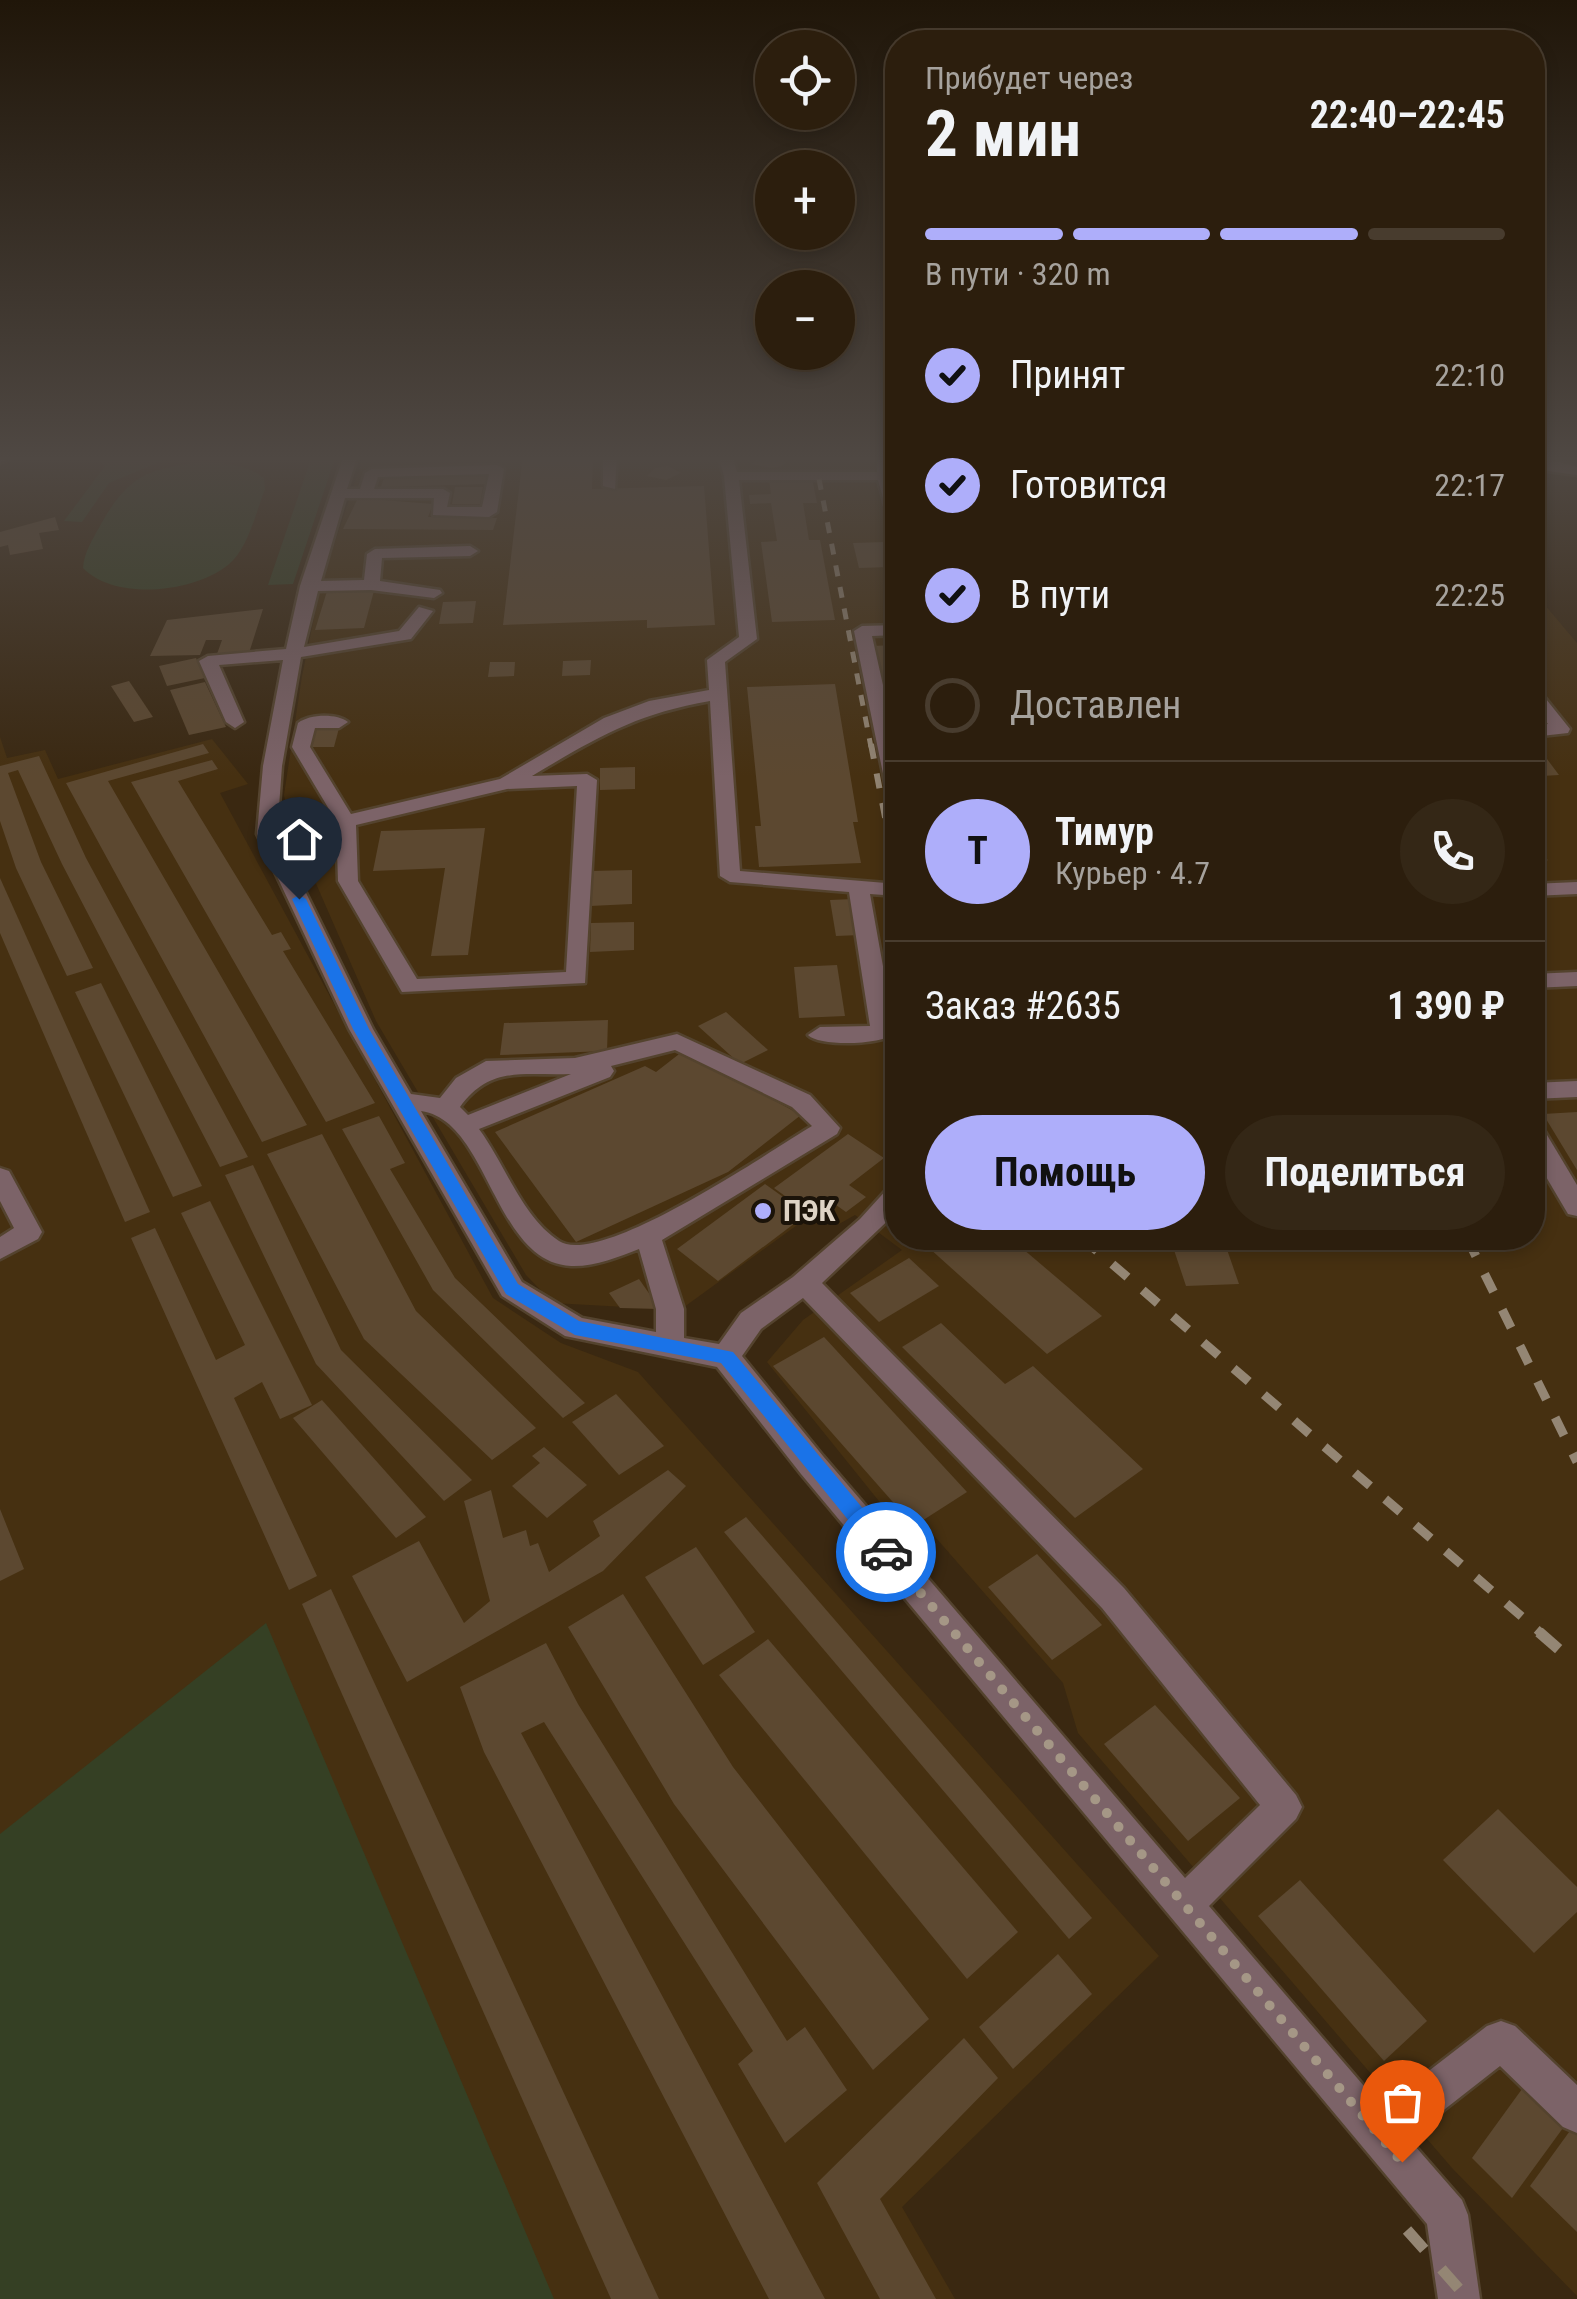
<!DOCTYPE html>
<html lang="ru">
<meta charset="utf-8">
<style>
body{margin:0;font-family:"Roboto Condensed",sans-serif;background:#342716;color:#f1f3f6;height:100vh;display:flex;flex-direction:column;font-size:38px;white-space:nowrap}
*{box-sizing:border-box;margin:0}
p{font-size:32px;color:#a6a29d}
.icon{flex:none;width:55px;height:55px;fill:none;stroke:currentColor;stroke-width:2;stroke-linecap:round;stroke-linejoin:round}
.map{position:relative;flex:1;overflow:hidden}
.sheet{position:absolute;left:885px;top:30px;width:660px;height:1220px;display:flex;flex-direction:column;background:#2c1e0d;border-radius:40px;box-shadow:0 5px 15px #0003,0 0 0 2px #483c2e}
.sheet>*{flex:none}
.buttons{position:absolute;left:755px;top:30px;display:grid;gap:20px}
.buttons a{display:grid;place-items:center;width:100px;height:100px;border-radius:50%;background:#2c1e0d;box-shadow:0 5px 15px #0003,0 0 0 2px #483c2e;font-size:50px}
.pin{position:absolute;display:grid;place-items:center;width:85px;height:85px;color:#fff;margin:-102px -42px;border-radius:50% 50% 50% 0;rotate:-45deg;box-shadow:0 0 10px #0007}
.pin .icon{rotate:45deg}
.courier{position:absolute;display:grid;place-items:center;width:100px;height:100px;margin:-50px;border:8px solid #1a73e8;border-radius:50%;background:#fff;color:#222;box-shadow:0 2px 12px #0007}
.summary em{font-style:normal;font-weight:700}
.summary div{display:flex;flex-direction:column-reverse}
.summary{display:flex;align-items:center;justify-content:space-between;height:170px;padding:0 40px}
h1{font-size:65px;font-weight:700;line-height:75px}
.bar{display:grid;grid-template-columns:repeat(4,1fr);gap:15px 10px;align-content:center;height:120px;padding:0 40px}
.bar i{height:12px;border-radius:8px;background:#483c2e}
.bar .current{background:#aeaefa}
.bar p{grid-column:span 4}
.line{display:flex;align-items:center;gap:25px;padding:0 40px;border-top:2px solid #483c2e}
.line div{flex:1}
.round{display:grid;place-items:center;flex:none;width:105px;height:105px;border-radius:52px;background:#342716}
ol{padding:0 40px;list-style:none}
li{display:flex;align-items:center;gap:30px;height:110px}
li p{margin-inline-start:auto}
li .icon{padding:10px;border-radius:50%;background:#aeaefa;color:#111;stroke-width:4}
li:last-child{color:#a6a29d}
li i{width:55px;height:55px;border:5px solid #483c2e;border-radius:50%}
.button{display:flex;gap:20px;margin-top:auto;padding:20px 40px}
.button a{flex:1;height:115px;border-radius:60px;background:#aeaefa;color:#111;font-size:40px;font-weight:700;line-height:115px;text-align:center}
.button a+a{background:#342716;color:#f1f3f6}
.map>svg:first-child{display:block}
</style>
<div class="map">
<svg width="1577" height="2299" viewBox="0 0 1577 2299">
<rect width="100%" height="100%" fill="#3a2811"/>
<g fill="#463011">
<path d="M364,455h533l1,783h634l1,-647 44,52v1653l-125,-128 -374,-435 -15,-50 -134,-153 -22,6 -140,-174 36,-42 99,-70 -47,-35 -16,9 -28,-9 -131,95 -127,-7 -27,-28 -150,-254 -86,-197 -6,-29 18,-119 19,-92z"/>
<path d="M0,737l7,21 38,-8 13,29 154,-40 36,45 -28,9 273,505 68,45 77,29 521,584 -257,251 53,92h-955z"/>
</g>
<g fill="#354024">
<path d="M114,455h153l-98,3 -60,25 -27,39 -18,-1 41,-55 -6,-5z"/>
<path d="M335,458l-42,126 -25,1 43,-126z"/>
<path d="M205,462c23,2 41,2 59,16l1,11c-9,23 -17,60 -37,76 -35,28 -113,36 -145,3 1,-16 10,-29 18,-44 28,-50 49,-56 104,-62z"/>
<path d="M266,1623l288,676h-554v-465z"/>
</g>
<g fill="#5c4830">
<path d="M523,455h70l-1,34 112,-3 11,139 -68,3v-8l-144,5z"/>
<path d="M774,455l12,7 -4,4 -11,2 -19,-4 6,-8z"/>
<path d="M668,466l13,7 -15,7 -19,-4 8,-8z"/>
<path d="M490,474l-1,10 -108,3 3,-10z"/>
<path d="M812,478l5,25h-14l6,37h11l15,80 -63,2 -11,-80 16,-1 -6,-38 -21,1 -1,-9 22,-1 -2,-15z"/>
<path d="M455,487h28l-3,17h-28z"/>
<path d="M358,498l75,6 -5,13 69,1 -4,12 -150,-1z"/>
<path d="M55,517l4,13 -20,3 4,16 -33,6 -2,-10 -8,2v-15z"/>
<path d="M884,542l6,25 -31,1 -6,-25z"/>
<path d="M375,587l-11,41 -49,2 13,-42z"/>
<path d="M476,601l-3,22 -34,1 4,-22z"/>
<path d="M263,609l-14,44 -32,1 5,-14h-16l-6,15 -50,1 17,-36z"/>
<path d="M898,645v31h-21l-6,-30z"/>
<path d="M196,658l9,20 -38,8 -8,-20z"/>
<path d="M591,660l-1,15 -28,1 1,-15z"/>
<path d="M490,662h25l-1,14 -26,1z"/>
<path d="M129,681l24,36 -19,5 -23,-36z"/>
<path d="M205,682l21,45 -37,8 -19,-45z"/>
<path d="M835,684l23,138h-5l8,41 -102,4 -4,-41h6l-14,-139z"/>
<path d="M339,728l-5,19h-24l5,-18z"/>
<path d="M203,744l6,9 -101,28 199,344 -45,17 -196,-359z"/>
<path d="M39,756l47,102 162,299 -28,10 -158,-303 -44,-94 -10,3 33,89 52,106 -26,8 -51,-108 -16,-47v-55z"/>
<path d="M1532,759h15l12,16 -17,1z"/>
<path d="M212,760l6,9 -40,12 94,154 9,-3 10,17 -8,2 92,152 -49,19 -195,-340z"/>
<path d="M635,767v22l-35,1v-22z"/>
<path d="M485,828l-17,127 -37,1 14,-88 -72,3 8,-40z"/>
<path d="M632,870v34l-42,2 1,-35z"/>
<path d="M0,878l150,334 -25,10 -125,-289z"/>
<path d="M854,899l6,36 -24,1 -6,-36z"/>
<path d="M634,922v28l-44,2 1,-29z"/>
<path d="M837,965l8,51 -46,2 -5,-51z"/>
<path d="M101,983l101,203 -29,11 -98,-205z"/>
<path d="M726,1012l42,38 -28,14 -42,-38z"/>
<path d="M608,1020l-1,31 -107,4 4,-32z"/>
<path d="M683,1051l118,64 -73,57 -152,70 -81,-110 150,-66 11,6z"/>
<path d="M1577,1112v58l-34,-56z"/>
<path d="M379,1116l26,47 -15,6 65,109 130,125 -22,15 -130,-128 -91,-161z"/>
<path d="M322,1134l94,177 120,117 -44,32 -128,-121 -97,-185z"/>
<path d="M848,1134l36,24 -35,27 17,12 -20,15 -17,-12 -18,15 -37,-27z"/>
<path d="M253,1165l88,185 131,130 -28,21 -128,-137 -91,-189z"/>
<path d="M765,1184l42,30 -89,67 -41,-32z"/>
<path d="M210,1201l102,204 -32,14 -18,-37 -28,16 83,178 -28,14 -158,-352 24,-10 61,132 29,-15 -64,-132z"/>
<path d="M1010,1238l92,78 -55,38 -128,-115z"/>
<path d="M1170,1238h53l16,46 -53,2z"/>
<path d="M909,1258l30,28 -60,36 -29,-29z"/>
<path d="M639,1279l21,30 -40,-1 -11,-15z"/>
<path d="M941,1323l64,61 28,-18 110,103 -68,49 -173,-171z"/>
<path d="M824,1337l143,155 -53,34 -141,-160z"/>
<path d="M616,1394l48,52 -45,29 -47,-53z"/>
<path d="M322,1400l104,117 -30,21 -103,-120z"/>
<path d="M544,1447l43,38 -40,33 -35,-32 28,-23 -8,-7z"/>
<path d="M668,1470l18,16 -83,85 -196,111 -55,-106 67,-35 45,82 26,-22 -26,-100 27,-11 12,48 23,-8 4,16 8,-3 11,29 51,-36 -7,-15z"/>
<path d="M0,1509l24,60 -24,12z"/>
<path d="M746,1517l346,401 -23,21 -345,-407z"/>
<path d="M696,1547l59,85 -52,33 -58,-88z"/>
<path d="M1037,1554l65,71 -50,35 -64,-73z"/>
<path d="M331,1589l328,710h-48l-309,-695z"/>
<path d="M623,1594l110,173 196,252 -56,51 -199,-266 -106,-177z"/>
<path d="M768,1639l250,293 -51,47 -248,-304z"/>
<path d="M546,1643l32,61 209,337 18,-14 42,63 -62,53 -47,-79 15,-13 -209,-329 -23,11 304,566h-56l-285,-547 -24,-65z"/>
<path d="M1155,1705l85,93 -52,43 -84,-97z"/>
<path d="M1498,1809l79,78v25l-43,41 -91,-93z"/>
<path d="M1300,1880l127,141 -43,40 -126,-145z"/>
<path d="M1058,1954l34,40 -79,75 -34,-42z"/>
<path d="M964,2038l34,40 -118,121 56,100h-56l-63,-116z"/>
<path d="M1522,2089l41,39 -51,70 -40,-40z"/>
<path d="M1572,2128l5,6v98l-47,-46z"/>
</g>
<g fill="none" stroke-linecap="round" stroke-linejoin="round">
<defs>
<g id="minor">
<path d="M0,455h17l-17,8z"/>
<path d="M344,455h14l-11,34h13l5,-16 7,-4 125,-4 7,4 -7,43 -8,5 -56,-2 1,-17h-89l-24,83 43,-1 3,-26 8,-5 95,-3 8,5 -8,5 -88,2 -2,23 60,9 2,3 -8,5 -63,-8 -53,1 -14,56 95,-16 20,-24 14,4 -22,28 -110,18 -19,109 -5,68 96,195 38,65 29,4 16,-20 30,-17 89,-3 102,-24 133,61 30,33 -3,6 -175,106 22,69v29l35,6 22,-31 52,-36 67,-58 29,-32 9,-2v26l-76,72 302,305 172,207 6,12 -6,12 -87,87 173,201 105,-81 14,-5 14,5 62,59v48l-14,-6 -63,-61 -92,72 54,62 6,15 12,84h-42l-11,-75 -626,-750 -84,-107 -152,-31 -63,-40 -153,-267 -92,-195 6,-68 20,-106 -64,5 25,57 -9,6 -9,-6 -27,-61 9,-5 78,-7 14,-63zM489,474l-7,33h-35l3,-14 -7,-4h-69l4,-12zM675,1050l117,57 20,19c-42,25 -212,142 -253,115 -37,-24 -54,-77 -80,-112l131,-52 4,-6 -3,-5zM571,1074l-103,41 -8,-8c31,-42 63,-31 111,-33zM421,1111c68,9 73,152 150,155 23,1 47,-9 68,-17l17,60v23l-74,-14 -60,-36zM803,1298l299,310 158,197 -75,73 -362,-422 -81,-100 19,-27z"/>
<path d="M603,455h14l-2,34 -12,-3z"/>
<path d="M718,455h14l5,17h140l1,-17h14l6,72 -8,-4 -12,-43h-139l18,159 -32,23 15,209 158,13v12l-28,-2 25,139c-11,12 -76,14 -87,2l12,-8 50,-1 -21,-134 -119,-10 -10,-6 -10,-175c-75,13 -114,37 -178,75l55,-2 10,6 -12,203 -183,9 -64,-111 -2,-60 -44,-74 6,-24c11,-9 39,-10 50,-1l-9,6h-24l-5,19 41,67 149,-35 104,-61 45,-17 60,-11 -2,-30 32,-23 -15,-161zM577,786l-11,186 -149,7 -59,-98 -2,-56 151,-36z"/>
<path d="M1532,455l45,12v8l-29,-4 -16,-8z"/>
<path d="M898,625v10l-26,1 26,116v52l-10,-6 -34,-167 8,-5z"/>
<path d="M1532,688l6,1 32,40 -2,4 -36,4v-12l16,-1 -16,-19z"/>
<path d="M1532,850l13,10 -3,4 -10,2z"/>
<path d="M1577,882v12l-45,2v-12z"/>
<path d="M1577,972v14l-45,2v-14z"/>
<path d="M1577,1081v16l-45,2v-16z"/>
<path d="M1532,1123l9,2 36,60v31l-9,-2 -36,-61z"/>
<path d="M0,1168l9,3 33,61 -4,7 -38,20v-22l14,-9 -14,-27z"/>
</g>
</defs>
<use href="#minor" stroke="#54432e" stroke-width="5"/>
<use href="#minor" fill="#7c6368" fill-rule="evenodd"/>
<path stroke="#948674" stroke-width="5" stroke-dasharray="11 11" stroke-linecap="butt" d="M819,479l52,268"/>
<path stroke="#948674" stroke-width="6" stroke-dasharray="15 15" stroke-linecap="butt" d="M871,744l27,141"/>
<g stroke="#948674" stroke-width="9" stroke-dasharray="20 20" stroke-linecap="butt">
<path d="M1082,1238l460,396"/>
<path d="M1467,1238l110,224"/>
</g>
<g stroke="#948674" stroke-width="11" stroke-dasharray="26 26" stroke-linecap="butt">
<path d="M1539,1632l38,33"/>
<path d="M1407,2230l61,69"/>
</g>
</g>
<linearGradient id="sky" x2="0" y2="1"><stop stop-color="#201609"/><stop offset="0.59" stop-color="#4f4843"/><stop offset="1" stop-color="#4f4843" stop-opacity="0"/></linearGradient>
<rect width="1577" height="777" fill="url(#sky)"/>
<path fill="#1a73e8" d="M299,895l7,4 63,130 149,255 61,37 154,31 161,194v12h-15l-158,-195 -146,-28 -69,-41 -153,-265 -61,-130z"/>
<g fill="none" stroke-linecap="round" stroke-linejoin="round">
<path stroke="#a59786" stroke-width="10" stroke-dasharray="0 18" d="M886,1552l516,610"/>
</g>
<circle fill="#aeaefa" stroke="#1b1309" stroke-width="4" cx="763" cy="1211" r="10"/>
<g text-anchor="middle" stroke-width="8" stroke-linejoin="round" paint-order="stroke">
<g font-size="30" font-weight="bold" fill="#ded3c5" stroke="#1b1309" text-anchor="start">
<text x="783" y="1221">ПЭК</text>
</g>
</g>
</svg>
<div class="buttons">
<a><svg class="icon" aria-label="locate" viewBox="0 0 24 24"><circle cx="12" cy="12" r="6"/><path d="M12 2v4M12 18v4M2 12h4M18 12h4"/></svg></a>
<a>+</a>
<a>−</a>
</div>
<div class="pin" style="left:1402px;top:2162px;background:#ea580c"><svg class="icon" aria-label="bag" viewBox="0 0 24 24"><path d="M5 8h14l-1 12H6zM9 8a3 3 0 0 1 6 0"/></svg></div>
<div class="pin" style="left:299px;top:899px;background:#1f2937"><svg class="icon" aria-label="home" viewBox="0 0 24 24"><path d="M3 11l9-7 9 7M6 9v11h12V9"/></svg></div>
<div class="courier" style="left:886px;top:1552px"><svg class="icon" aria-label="car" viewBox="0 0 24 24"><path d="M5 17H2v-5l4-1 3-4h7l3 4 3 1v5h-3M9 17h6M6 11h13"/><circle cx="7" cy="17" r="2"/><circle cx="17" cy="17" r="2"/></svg></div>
<section class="sheet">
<div class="summary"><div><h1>2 мин</h1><p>Прибудет через</p></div><em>22:40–22:45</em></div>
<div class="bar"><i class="current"></i><i class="current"></i><i class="current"></i><i></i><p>В пути · 320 m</p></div>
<ol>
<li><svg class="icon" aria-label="check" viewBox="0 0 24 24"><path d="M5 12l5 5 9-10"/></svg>Принят<p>22:10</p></li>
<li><svg class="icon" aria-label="check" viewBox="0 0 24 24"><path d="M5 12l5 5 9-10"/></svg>Готовится<p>22:17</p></li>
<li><svg class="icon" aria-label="check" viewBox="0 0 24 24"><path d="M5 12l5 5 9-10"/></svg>В пути<p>22:25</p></li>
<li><i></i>Доставлен</li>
</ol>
<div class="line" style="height:180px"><b class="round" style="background:#aeaefa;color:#111">Т</b><div><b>Тимур</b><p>Курьер · 4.7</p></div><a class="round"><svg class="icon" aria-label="phone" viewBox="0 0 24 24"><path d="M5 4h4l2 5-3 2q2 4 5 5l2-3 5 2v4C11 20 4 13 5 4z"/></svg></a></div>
<div class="line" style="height:130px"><div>Заказ #2635</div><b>1 390 ₽</b></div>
<div class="button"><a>Помощь</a><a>Поделиться</a></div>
</section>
</div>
